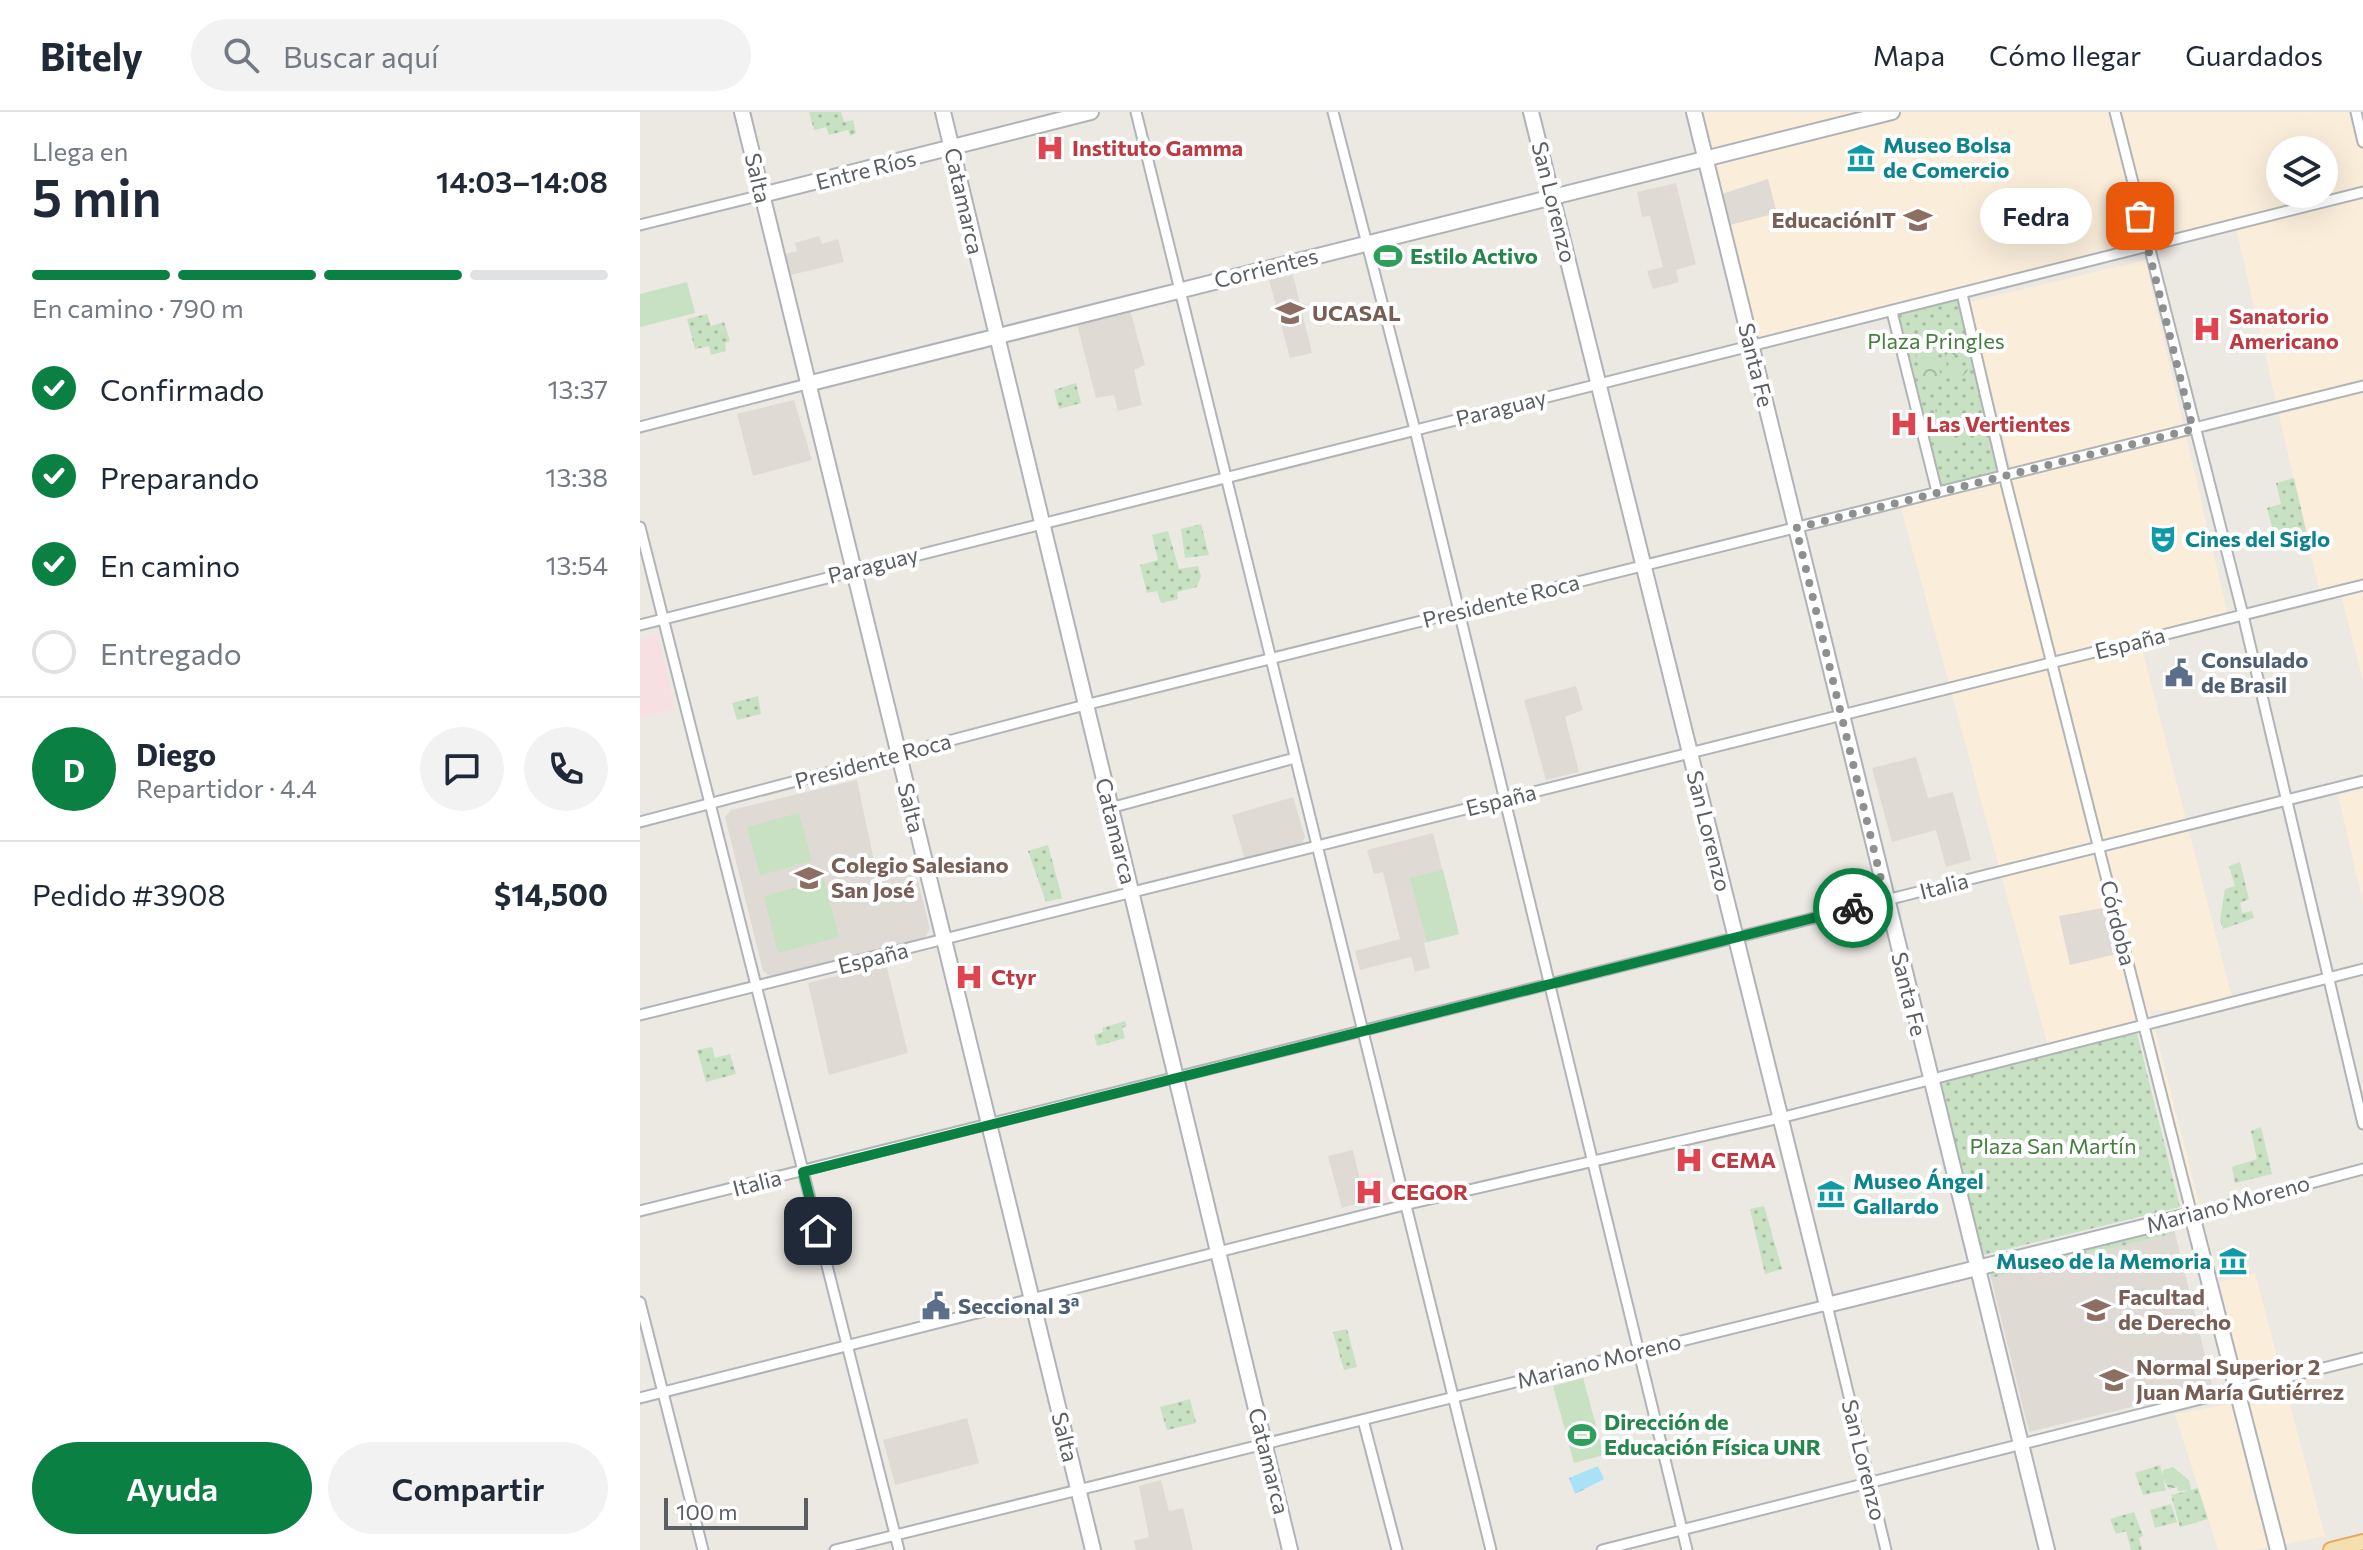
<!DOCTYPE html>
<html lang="es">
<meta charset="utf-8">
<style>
body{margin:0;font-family:Commissioner,sans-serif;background:#f2f2f3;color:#1f2937;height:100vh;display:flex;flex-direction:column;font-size:30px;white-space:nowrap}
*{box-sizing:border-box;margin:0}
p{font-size:26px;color:#747a83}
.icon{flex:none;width:44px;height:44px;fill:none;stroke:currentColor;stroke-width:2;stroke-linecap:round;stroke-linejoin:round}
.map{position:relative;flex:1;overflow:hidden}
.panel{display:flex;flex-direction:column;background:#fff;width:640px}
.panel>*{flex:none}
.buttons{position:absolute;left:1626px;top:24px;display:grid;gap:16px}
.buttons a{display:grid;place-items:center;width:72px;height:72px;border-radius:50%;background:#fff;box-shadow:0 8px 32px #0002;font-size:40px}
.scale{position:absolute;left:24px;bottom:20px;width:144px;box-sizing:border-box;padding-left:8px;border:4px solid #5b5f62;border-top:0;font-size:22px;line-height:28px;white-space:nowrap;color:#5b5f62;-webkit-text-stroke:6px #fff;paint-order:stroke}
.pin{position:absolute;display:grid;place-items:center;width:68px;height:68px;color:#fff;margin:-34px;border-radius:16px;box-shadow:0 4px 12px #0006}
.courier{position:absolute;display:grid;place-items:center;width:80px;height:80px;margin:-40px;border:6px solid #0b8043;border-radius:50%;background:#fff;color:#222;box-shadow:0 2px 10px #0007}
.bubble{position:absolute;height:56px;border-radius:28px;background:#fff;box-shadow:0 8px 32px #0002;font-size:26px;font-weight:600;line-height:56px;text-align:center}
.summary em{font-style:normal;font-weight:600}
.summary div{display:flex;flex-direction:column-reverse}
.summary{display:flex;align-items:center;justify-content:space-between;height:136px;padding:0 32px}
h1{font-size:52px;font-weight:600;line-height:60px}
.bar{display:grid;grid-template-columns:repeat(4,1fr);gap:12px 8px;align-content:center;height:96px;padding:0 32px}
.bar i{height:10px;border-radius:6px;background:#e0e1e3}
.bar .on{background:#0b8043}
.bar p{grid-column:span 4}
.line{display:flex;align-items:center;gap:20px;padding:0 32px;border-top:2px solid #e0e1e3}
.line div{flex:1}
.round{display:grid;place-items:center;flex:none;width:84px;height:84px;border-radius:42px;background:#f2f2f3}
ol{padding:0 32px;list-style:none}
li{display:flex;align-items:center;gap:24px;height:88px}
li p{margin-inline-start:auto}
li .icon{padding:8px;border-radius:50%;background:#0b8043;color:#fff;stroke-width:4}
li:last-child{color:#747a83}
li i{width:44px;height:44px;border:4px solid #e0e1e3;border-radius:50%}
.cta{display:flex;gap:16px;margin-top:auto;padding:16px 32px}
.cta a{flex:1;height:92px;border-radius:48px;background:#0b8043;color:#fff;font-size:32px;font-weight:600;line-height:92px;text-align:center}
.cta a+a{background:#f2f2f3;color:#1f2937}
header{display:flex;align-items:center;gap:48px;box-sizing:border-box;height:112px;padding:0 40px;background:#fff;border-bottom:2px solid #e0e1e3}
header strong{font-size:38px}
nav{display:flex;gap:44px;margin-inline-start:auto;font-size:28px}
.search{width:560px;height:72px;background:#f2f2f3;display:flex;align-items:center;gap:20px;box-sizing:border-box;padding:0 28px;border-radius:44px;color:#747a83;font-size:30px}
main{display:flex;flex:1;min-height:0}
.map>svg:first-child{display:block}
</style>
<header>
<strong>Bitely</strong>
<div class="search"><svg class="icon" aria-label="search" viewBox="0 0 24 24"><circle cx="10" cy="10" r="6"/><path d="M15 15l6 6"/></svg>Buscar aquí</div>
<nav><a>Mapa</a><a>Cómo llegar</a><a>Guardados</a></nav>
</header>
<main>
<section class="panel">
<div class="summary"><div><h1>5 min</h1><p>Llega en</p></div><em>14:03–14:08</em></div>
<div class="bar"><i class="on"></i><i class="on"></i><i class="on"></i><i></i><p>En camino · 790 m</p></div>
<ol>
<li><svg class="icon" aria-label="check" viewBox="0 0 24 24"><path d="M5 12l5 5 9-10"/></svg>Confirmado<p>13:37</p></li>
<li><svg class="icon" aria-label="check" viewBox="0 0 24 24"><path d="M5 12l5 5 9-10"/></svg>Preparando<p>13:38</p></li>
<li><svg class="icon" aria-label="check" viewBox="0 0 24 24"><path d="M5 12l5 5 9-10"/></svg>En camino<p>13:54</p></li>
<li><i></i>Entregado</li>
</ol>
<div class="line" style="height:144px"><b class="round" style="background:#0b8043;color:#fff">D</b><div><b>Diego</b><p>Repartidor · 4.4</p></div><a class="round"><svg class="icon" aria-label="chat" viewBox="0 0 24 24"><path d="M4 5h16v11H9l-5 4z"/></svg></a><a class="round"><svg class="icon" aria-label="phone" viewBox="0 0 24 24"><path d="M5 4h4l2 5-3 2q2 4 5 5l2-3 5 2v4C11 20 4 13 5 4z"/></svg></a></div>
<div class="line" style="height:104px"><div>Pedido #3908</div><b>$14,500</b></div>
<div class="cta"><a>Ayuda</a><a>Compartir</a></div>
</section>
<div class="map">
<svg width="1723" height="1438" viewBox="0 0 1723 1438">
<defs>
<pattern id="grass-dots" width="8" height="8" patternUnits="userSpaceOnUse" patternTransform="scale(2)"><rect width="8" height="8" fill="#c7e1c2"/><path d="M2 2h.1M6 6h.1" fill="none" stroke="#a5baa1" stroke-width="1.8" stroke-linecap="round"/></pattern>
<pattern id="forest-crowns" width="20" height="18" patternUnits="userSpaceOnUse" patternTransform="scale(2)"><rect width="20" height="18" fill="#c7e1c2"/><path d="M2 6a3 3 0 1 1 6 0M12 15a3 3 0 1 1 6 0" fill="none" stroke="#a5baa1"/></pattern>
<pattern id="water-ripples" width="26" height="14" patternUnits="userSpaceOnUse" patternTransform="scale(2)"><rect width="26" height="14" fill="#a9e1f6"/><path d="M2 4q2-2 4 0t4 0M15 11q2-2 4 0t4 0" fill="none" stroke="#8dbacb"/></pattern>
</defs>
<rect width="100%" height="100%" fill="#ece9e3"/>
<g fill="#faedda" fill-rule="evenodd">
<path d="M1054,0h669v569l-23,-90 -21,-2 -84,-365 -483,122zM1640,38h44v44h-44z"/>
<path d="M1505,148l85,364 -90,17 91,353 -37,17 -44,-1 69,272 36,-9 70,263 -71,14h-36l-43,-136 56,-10 -87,-380 -96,23 -147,-539 110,-40 -42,-166z"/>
<path d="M1723,677v114l-25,-108z"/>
</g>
<g fill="#dfdad4">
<path d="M1128,67l9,34 -47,12 -8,-31z"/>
<path d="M1036,71l20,81 -20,6 3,12 -26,7 -6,-18 16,-4 -13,-51 -8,1 -5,-25z"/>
<path d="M179,124l3,8 16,-5 6,23 -53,13 -6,-21 12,-3 -2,-8z"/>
<path d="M653,163l19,78 -22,5 -21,-78z"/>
<path d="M490,198l15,55 -11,5 8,35 -24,6 -4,-16 -18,3 -19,-74z"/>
<path d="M154,288l18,60 -59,16 -16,-62z"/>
<path d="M936,574l7,24 -18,7 14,55 -33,8 -22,-80z"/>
<path d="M1276,645l12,41 25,-6 18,68 -25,7 -10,-37 -44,12 -20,-74z"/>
<path d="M217,668l21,100 38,-7 14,56 -5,9 -155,38 -7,-5 -38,-154 6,-7z"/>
<path d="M653,685l12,40 -3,6 -57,17 -13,-45z"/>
<path d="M793,721l26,101 -35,9 6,25 -15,4 -4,-15 -51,13 -5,-19 45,-12 -17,-67 -9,2 -7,-24z"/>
<path d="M1469,795l12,46 -51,12 -11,-49z"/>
<path d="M246,852l22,89 -79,22 -21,-92z"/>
<path d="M713,1038l12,51 -23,7 -14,-52z"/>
<path d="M1535,1121l38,154 -184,45 -38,-154z"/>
<path d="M327,1306l12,45 -84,22 -12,-45z"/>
<path d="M521,1368l8,31 14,-3 10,42h-57l-2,-9 15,-4 -10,-51z"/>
</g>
<g fill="#f8e0e2">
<path d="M18,523l17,74 -35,9v-78z"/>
<path d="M739,1059l9,30 -22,5 -7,-31z"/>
</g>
<g fill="url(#grass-dots)">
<path d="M169,0h32l3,10 9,-2 3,13 -6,3 -2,-6 -19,5 -3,-8 -12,3z"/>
<path d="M1322,182l42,181 -67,17 -45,-180z"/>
<path d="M67,202l4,12 13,-4 6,19 -5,2 1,8 -15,4 -2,-9 -14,3 -8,-30z"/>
<path d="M436,271l5,20 -22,6 -5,-19z"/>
<path d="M1654,366l14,61 -15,4 -3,-9 -15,4 -8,-30 14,-4 -5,-21z"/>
<path d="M561,412l8,31 -24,3 -4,-29z"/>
<path d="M528,419l11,38 19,-3 3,10 -4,11 -20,5 1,7 -17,4 -4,-12 -10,2 -7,-28 18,-5 -6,-25z"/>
<path d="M118,584l3,18 -24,6 -5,-17z"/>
<path d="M408,733l14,53 -16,4 -18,-51z"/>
<path d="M1600,750l9,37 -9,4 2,10 10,-2 2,7 -31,11 -3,-9 5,-31 10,-3 -6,-20z"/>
<path d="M485,909l2,5 -5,2 3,10 -28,8 -3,-11 9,-3 -1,-4z"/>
<path d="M1497,921l43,174 -205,50 -40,-166 6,-9z"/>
<path d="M72,935l3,11 15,-4 6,20 -30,8 -9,-32z"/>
<path d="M1621,1015l11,47 -37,9 -3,-16 25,-8 -6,-28z"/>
<path d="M1124,1094l18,63 -17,5 -15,-65z"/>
<path d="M1533,1114l2,7 -184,45 -1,-6z"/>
<path d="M707,1217l10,38 -13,3 -11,-38z"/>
<path d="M550,1287l6,24 -29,7 -7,-23z"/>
<path d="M1520,1353l6,25 -23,5 -8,-22z"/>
<path d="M1558,1376l10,31 -28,8 -9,-32z"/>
<path d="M1531,1392l6,18 -22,6 -5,-18z"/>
<path d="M1494,1400l9,24 -4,2 3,12h-11l-5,-19 -10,3 -6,-15z"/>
</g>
<g fill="url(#forest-crowns)">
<path d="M1310,214l13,24 -4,2 -3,-3 -1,8 5,5 -1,4h7l2,4 -9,11 -12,-5c0,-4 3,-9 1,-14 -5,-14 -14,-19 2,-36z"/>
<path d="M1274,223c15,5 23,26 27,41l-6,10 -12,-3 -11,-43z"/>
<path d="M1297,293l16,24 -6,4 8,9 -4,11 -9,-1 -10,-27z"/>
<path d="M1533,1355l16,13 2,10 -13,1 -1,-4 -8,2 -7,-12 1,-7z"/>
</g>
<g fill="#c7e1c2">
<path d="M47,170l8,31 -55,14v-33z"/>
<path d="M159,701l13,48 -52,14 -13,-48z"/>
<path d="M803,758l16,64 -32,8 -17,-64z"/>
<path d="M184,768l15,57 -61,16 -14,-57z"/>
<path d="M943,1266l21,77 -30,8 -21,-77z"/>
</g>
<path fill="url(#water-ripples)" d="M958,1354l6,13 -29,15 -6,-16z"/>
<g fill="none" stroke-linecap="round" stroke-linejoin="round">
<defs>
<g id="street">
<path d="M496,0l355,1438"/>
<path d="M693,0l82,318 272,1120"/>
<path d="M1475,0l128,503 120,509"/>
<path d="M1716,0l7,30"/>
<path d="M0,113l122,-30"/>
<path d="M1322,182l42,181 188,740 171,-46"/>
<path d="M1252,200l45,180"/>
<path d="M0,315l167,-43"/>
<path d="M0,415l259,1023"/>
<path d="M0,513l1723,-433"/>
<path d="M470,696l185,-50"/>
<path d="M0,710l445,-117 1278,-319"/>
<path d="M0,903l1723,-430"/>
<path d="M0,1099l1723,-430"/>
<path d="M0,1190l63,248"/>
<path d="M0,1286l764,-193 376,-87 583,-149"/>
<path d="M723,1308l34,130"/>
<path d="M195,1438l992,-245 59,245"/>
<path d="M962,1438l761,-192"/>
</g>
<g id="secondary">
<path d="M102,0l351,1438"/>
<path d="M303,0l347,1438"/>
<path d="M891,0l296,1193 365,-90 86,335"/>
<path d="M1054,0l353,1438"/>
<path d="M122,83l329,-83"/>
<path d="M167,272l1085,-272"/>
</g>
<path id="primary" d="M1691,1438l32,-8"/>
</defs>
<use href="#street" stroke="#b0b4b7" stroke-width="13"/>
<use href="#secondary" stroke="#afb3b7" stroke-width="18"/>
<use href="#primary" stroke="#e2ab66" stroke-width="18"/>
<use href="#street" stroke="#fff" stroke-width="9"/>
<use href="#secondary" stroke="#fff" stroke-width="14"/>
<use href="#primary" stroke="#f6dfae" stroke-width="14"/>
</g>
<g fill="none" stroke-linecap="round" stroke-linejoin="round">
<path stroke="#8e8f8f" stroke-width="8" stroke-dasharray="0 14.4" d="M1213,796l33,-8 -90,-372 397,-99 -53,-213"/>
<path stroke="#0b8043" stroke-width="10" d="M178,1119l-15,-59 1050,-264"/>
</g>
<defs>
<symbol id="hospital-bare" viewBox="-9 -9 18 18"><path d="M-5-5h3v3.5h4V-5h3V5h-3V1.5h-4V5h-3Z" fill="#e0444e" stroke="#fff" stroke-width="2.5" paint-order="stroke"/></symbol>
<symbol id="museum-bare" viewBox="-9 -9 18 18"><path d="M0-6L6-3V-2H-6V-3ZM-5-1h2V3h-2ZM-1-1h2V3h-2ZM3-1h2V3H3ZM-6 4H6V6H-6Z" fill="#0f9aa8" stroke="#fff" stroke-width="2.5" paint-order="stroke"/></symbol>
<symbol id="university-bare" viewBox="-9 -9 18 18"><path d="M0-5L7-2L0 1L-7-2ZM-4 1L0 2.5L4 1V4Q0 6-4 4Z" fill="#8d6e63" stroke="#fff" stroke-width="2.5" paint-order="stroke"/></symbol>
<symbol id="stadium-bare" viewBox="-9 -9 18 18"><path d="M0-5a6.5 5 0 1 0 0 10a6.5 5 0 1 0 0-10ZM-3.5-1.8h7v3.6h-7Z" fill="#2e9e5b" stroke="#fff" stroke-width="2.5" paint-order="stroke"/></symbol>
<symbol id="theatre-bare" viewBox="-9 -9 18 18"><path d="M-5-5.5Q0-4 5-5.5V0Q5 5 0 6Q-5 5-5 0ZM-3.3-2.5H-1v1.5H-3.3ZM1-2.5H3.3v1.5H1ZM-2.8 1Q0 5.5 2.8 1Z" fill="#0f9aa8" stroke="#fff" stroke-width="2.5" paint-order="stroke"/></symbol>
<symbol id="civic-bare" viewBox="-9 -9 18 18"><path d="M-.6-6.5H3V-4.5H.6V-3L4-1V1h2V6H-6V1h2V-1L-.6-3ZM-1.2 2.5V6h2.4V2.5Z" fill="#5c6f8a" stroke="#fff" stroke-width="2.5" paint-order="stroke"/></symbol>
<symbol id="school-bare" viewBox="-9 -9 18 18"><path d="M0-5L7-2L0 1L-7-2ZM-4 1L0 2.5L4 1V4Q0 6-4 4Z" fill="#8d6e63" stroke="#fff" stroke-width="2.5" paint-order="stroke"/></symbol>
</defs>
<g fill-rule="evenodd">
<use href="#hospital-bare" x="390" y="16" width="40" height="40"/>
<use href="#museum-bare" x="1201" y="26" width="40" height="40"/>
<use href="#university-bare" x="1258" y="88" width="40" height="40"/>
<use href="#stadium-bare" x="728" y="124" width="40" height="40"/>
<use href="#university-bare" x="630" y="181" width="40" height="40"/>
<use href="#hospital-bare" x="1547" y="197" width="40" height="40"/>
<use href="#hospital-bare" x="1244" y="292" width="40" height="40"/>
<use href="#theatre-bare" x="1503" y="407" width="40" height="40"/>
<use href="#civic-bare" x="1519" y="541" width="40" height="40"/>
<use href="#university-bare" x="149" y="746" width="40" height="40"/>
<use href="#hospital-bare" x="309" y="845" width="40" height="40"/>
<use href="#hospital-bare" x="1029" y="1028" width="40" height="40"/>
<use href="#hospital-bare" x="709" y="1060" width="40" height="40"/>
<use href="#museum-bare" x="1171" y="1062" width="40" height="40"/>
<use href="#museum-bare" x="1573" y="1129" width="40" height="40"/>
<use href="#civic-bare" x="276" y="1174" width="40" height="40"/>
<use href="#university-bare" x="1436" y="1178" width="40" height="40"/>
<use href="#school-bare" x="1454" y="1248" width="40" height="40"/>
<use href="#stadium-bare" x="922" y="1303" width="40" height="40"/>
</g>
<g text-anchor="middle" stroke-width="8" stroke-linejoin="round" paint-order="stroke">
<g font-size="22" font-weight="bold" fill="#0d838f" stroke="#fff" text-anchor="start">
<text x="1243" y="41">Museo Bolsa<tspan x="1243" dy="25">de Comercio</tspan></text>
<text x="1545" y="435">Cines del Siglo</text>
<text x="1213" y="1077">Museo Ángel<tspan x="1213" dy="25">Gallardo</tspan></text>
<text x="1571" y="1157" text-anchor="end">Museo de la Memoria</text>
</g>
<g font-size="22" font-weight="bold" fill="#be3a42" stroke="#fff" text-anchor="start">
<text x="432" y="44">Instituto Gamma</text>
<text x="1589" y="212">Sanatorio<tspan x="1589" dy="25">Americano</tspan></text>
<text x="1286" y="320">Las Vertientes</text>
<text x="351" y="873">Ctyr</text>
<text x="1071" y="1056">CEMA</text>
<text x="751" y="1088">CEGOR</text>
</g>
<g font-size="22" fill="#5b5f62" stroke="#fff">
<text transform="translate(226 58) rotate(-14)" y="8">Entre Ríos</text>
<text transform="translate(118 66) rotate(77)" y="8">Salta</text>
<text transform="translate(324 89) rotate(77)" y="8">Catamarca</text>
<text transform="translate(914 90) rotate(76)" y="8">San Lorenzo</text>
<text transform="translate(626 156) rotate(-14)" y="8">Corrientes</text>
<text transform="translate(1116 253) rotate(76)" y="8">Santa Fe</text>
<text transform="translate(861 296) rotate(-14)" y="8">Paraguay</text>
<text transform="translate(233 453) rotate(-14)" y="8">Paraguay</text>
<text transform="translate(861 489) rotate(-14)" y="8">Presidente Roca</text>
<text transform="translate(1490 531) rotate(-14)" y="8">España</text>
<text transform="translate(233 649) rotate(-15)" y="8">Presidente Roca</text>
<text transform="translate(861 688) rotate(-14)" y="8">España</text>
<text transform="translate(271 696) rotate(76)" y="8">Salta</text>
<text transform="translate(476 719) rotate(76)" y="8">Catamarca</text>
<text transform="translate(1069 719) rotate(76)" y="8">San Lorenzo</text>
<text transform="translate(1304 774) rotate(-14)" y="8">Italia</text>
<text transform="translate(1478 811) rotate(76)" y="8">Córdoba</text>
<text transform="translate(233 846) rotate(-14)" y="8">España</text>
<text transform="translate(1269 882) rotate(76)" y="8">Santa Fe</text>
<text transform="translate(117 1071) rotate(-14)" y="8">Italia</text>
<text transform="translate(1588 1092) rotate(-15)" y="8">Mariano Moreno</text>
<text transform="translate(959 1249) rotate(-14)" y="8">Mariano Moreno</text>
<text transform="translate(425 1325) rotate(76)" y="8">Salta</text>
<text transform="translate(1224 1348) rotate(76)" y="8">San Lorenzo</text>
<text transform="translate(629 1349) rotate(76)" y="8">Catamarca</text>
</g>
<g font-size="22" font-weight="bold" fill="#785e54" stroke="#fff" text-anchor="start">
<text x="1256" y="116" text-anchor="end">EducaciónIT</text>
<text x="672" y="209">UCASAL</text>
<text x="191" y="761">Colegio Salesiano<tspan x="191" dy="25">San José</tspan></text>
<text x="1478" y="1193">Facultad<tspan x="1478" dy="25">de Derecho</tspan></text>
<text x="1496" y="1263">Normal Superior 2<tspan x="1496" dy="25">Juan María Gutiérrez</tspan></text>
</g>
<g font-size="22" font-weight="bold" fill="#27864d" stroke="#fff" text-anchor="start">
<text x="770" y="152">Estilo Activo</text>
<text x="964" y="1318">Dirección de<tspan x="964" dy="25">Educación Física UNR</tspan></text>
</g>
<g font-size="22" fill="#457f3d" stroke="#fff">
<text x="1296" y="237">Plaza Pringles</text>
<text x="1413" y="1042">Plaza San Martín</text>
</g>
<g font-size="22" font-weight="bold" fill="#4e5e75" stroke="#fff" text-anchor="start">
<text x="1561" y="556">Consulado<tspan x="1561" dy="25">de Brasil</tspan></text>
<text x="318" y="1202">Seccional 3ª</text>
</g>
</g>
</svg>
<div class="buttons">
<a><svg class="icon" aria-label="layers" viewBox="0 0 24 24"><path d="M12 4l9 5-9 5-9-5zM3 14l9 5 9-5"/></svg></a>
</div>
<div class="scale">100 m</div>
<div class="pin" style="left:1500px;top:104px;background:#ea580c"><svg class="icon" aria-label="bag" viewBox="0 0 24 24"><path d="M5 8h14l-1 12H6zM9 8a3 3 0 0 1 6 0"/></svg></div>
<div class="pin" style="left:178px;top:1119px;background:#1f2937"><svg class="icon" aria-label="home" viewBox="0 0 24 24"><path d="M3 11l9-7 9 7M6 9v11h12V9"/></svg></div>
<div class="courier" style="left:1213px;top:796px"><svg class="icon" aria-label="bike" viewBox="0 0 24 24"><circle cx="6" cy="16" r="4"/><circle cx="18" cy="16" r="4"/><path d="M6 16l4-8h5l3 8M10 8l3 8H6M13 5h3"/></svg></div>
<div class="bubble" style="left:1340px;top:76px;width:112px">Fedra</div>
</div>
</main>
